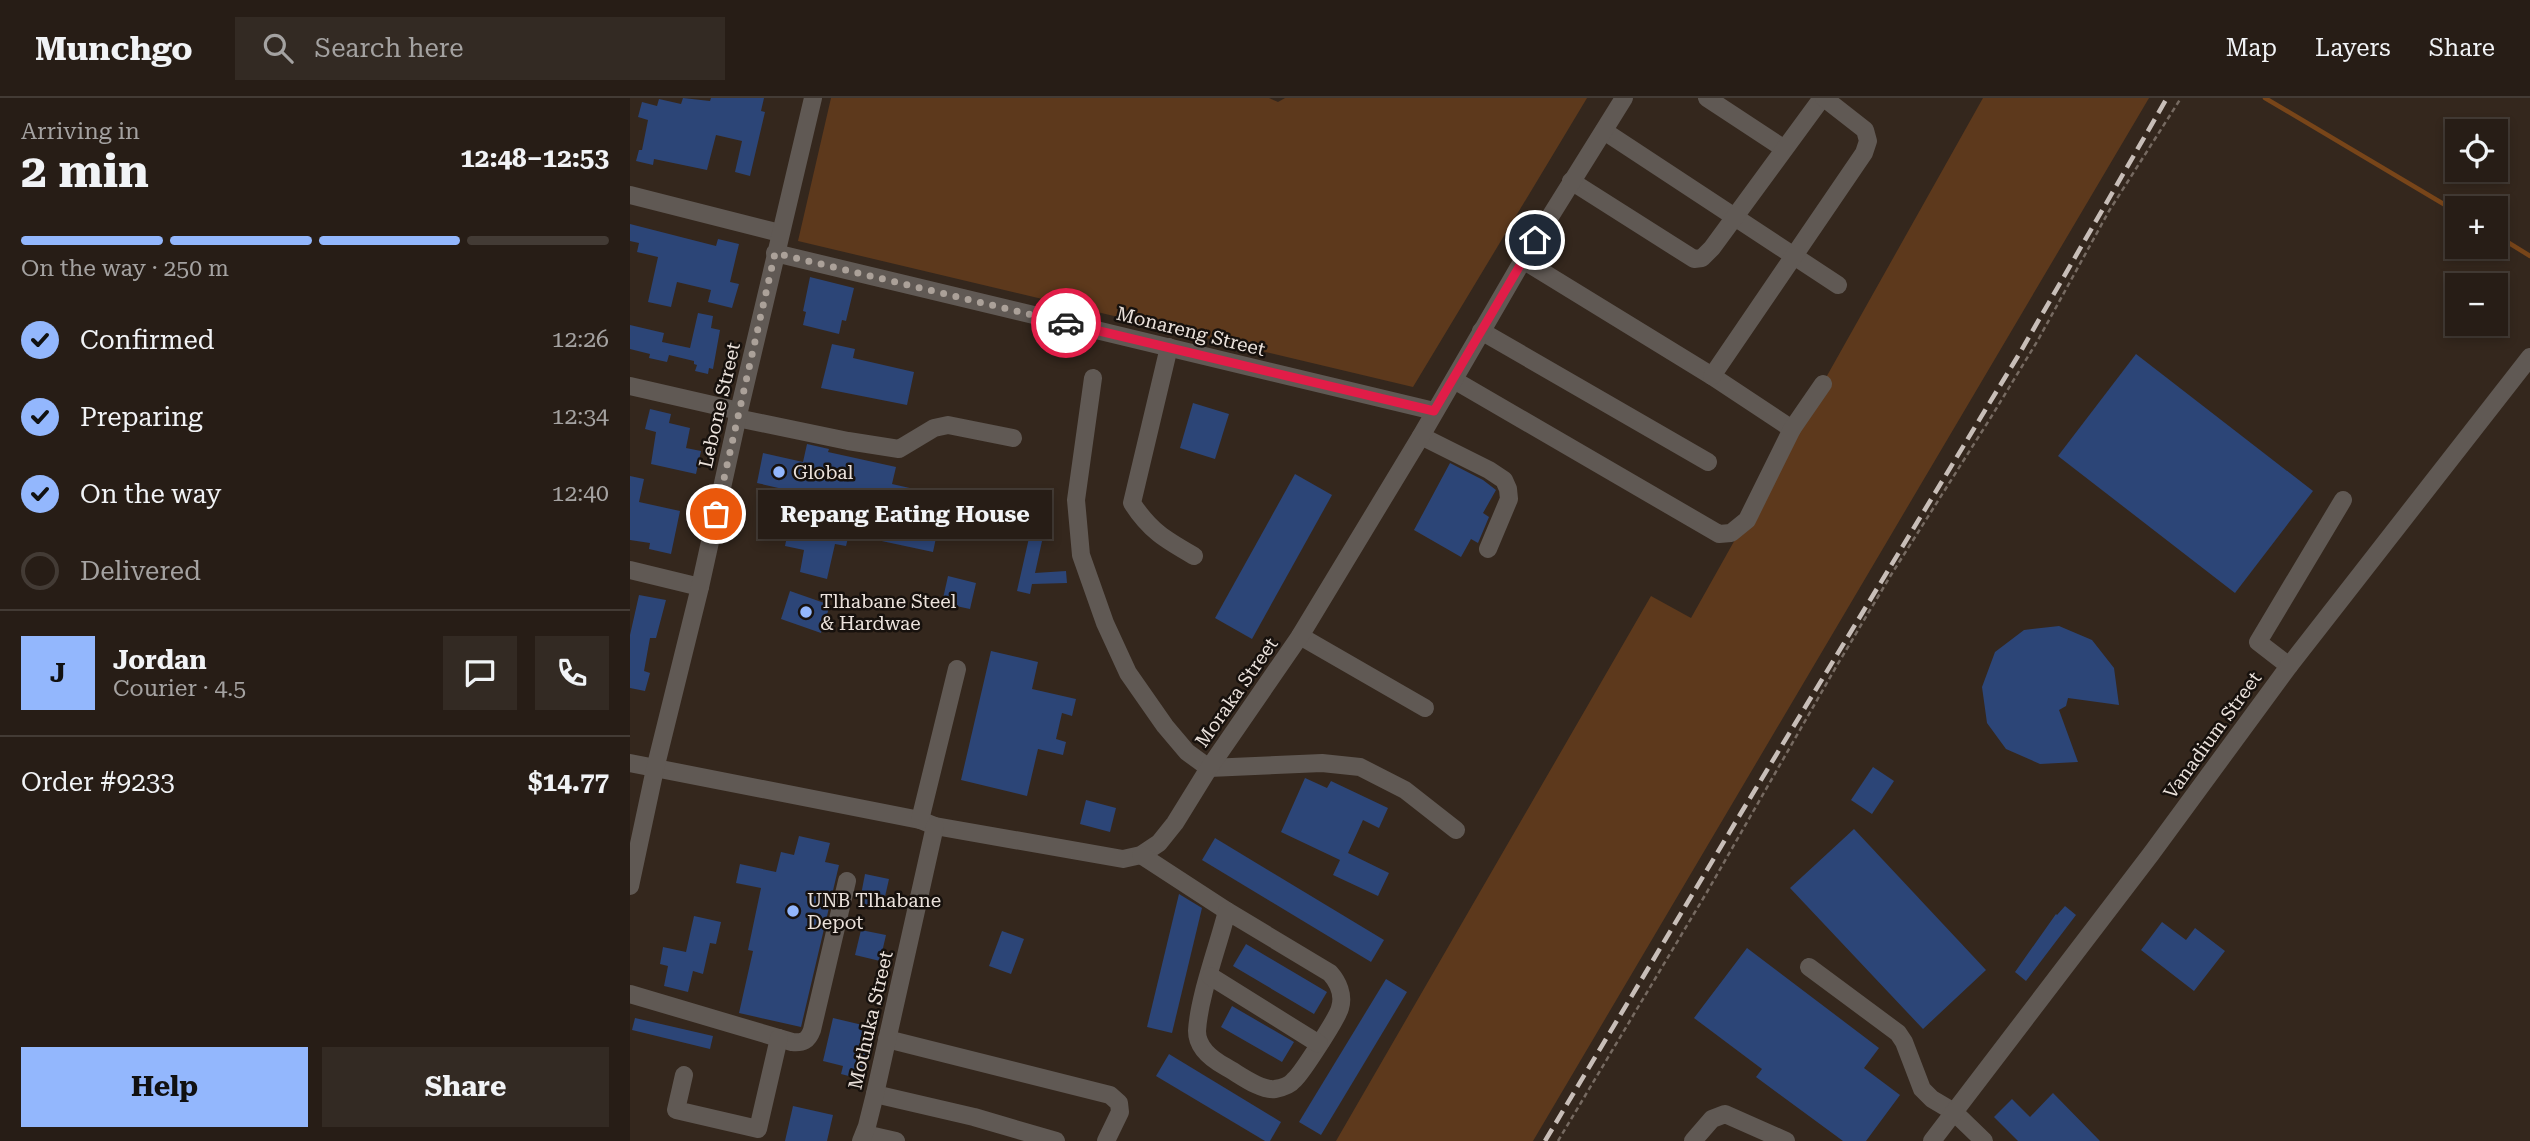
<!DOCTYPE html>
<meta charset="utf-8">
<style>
body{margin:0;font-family:"Roboto Serif",serif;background:#332a23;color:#f1f3f6;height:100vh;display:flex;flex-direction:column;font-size:26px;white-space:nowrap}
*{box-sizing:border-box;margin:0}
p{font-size:23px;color:#a4a2a1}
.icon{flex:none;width:38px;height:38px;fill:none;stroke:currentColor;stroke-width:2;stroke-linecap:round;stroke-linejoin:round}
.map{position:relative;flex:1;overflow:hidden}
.panel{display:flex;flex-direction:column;background:#271d16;width:630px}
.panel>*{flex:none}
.controls{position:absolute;left:1815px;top:21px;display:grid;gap:14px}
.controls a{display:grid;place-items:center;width:63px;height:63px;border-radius:0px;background:#271d16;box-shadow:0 4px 10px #0003,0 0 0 2px #433b35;font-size:35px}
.pin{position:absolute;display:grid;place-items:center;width:60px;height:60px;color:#fff;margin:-30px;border:4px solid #fff;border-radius:50%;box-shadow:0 2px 7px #0007}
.courier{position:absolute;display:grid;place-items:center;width:70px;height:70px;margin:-35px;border:5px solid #e11d48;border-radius:50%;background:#fff;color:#222;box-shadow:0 2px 9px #0007}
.bubble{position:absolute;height:49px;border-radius:0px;background:#271d16;box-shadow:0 4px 10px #0003,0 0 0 2px #433b35;font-size:23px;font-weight:700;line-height:49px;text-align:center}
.headline em{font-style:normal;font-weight:700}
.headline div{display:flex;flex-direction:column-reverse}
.headline{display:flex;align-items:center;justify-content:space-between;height:119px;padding:0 21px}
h1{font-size:46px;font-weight:700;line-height:52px}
.bar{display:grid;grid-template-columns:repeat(4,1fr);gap:10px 7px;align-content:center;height:84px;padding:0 21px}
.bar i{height:9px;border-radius:5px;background:#433b35}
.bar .on{background:#93b7fd}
.bar p{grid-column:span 4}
.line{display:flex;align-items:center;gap:18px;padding:0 21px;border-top:2px solid #433b35}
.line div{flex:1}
.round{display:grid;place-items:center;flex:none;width:74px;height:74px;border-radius:0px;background:#332a23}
ol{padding:0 21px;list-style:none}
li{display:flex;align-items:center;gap:21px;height:77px}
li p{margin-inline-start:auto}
li .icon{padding:7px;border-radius:50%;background:#93b7fd;color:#111;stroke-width:4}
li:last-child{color:#a4a2a1}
li i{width:38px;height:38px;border:4px solid #433b35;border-radius:50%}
.button{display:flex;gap:14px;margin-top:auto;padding:14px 21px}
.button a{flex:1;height:80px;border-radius:0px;background:#93b7fd;color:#111;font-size:28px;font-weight:700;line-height:80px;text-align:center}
.button a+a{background:#332a23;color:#f1f3f6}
header{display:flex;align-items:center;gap:42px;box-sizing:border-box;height:98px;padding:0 35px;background:#271d16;border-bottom:2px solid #433b35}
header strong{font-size:33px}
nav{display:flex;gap:38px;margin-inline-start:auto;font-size:24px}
.search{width:490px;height:63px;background:#332a23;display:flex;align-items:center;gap:18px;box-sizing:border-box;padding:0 24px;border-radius:0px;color:#a4a2a1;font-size:26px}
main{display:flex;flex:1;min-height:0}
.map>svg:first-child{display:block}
</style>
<header>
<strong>Munchgo</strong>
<div class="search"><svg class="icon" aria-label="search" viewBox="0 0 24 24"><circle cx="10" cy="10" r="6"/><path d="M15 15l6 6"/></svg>Search here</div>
<nav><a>Map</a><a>Layers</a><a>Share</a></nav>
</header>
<main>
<section class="panel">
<div class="headline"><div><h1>2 min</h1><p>Arriving in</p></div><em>12:48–12:53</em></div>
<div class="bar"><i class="on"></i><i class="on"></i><i class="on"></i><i></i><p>On the way · 250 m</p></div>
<ol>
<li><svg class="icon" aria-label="check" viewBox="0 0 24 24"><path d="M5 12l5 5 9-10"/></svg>Confirmed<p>12:26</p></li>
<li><svg class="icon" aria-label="check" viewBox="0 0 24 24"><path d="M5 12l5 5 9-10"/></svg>Preparing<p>12:34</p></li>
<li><svg class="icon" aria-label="check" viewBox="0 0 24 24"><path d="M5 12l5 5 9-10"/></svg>On the way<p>12:40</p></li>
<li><i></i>Delivered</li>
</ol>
<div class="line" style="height:126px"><b class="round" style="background:#93b7fd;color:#111">J</b><div><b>Jordan</b><p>Courier · 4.5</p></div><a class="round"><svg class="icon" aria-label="chat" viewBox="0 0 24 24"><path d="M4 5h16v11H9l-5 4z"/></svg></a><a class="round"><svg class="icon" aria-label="phone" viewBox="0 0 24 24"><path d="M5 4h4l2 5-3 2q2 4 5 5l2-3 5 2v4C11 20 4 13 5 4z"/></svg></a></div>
<div class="line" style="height:91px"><div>Order #9233</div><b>$14.77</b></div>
<div class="button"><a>Help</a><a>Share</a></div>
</section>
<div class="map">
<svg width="1900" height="1043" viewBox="0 0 1900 1043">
<rect width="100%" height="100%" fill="#34271d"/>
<g fill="#5d391c">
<path d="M201,0h438l9,4 7,-4h302l-174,289 -615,-146z"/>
<path d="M1353,0h166l-616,1043h-197l315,-545 40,22z"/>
</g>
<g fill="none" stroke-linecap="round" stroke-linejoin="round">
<g stroke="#784519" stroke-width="4.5">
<path d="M1635,0l192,114"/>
<path d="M1866,137l34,21"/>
</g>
</g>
<g fill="#2c4577">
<path d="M53,0l27,3 1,-3h53l-3,13 4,1 -15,64 -15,-4 7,-31 -26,-6 -9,35 -53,-11 -1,6 -17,-4 3,-11h3l6,-30 -10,-3 4,-15 15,4 2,-7 22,5z"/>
<path d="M0,126l86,22 2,-7 21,5 -9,38 9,2 -7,24 -24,-6 3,-12 -34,-8 -6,25 -23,-5 10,-45 -21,-5 2,-9 -9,-2z"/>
<path d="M180,179l44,11 -8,33 -4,-1 -3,14 -36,-9 3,-13 -3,-1z"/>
<path d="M68,215l15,3 -2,12 9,2 -7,39 -4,-1 -1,6 -13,-3 2,-6 -3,-1v-3l-25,-6 -2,7 -18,-4 1,-4 -20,-5v-24l34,8 -2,9 28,6z"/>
<path d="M202,246l23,5 -2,9 61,14 -7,33 -86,-17z"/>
<path d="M1506,256l177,137 -78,102 -177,-137z"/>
<path d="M563,305l36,11 -14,45 -35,-11z"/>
<path d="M20,311l21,5 -2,9 21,5 -4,20 15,3 -5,23 -45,-10 5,-32 -11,-3z"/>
<path d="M177,346l22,5 -1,3 68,15 -4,17 53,12 -12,56 -84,-18 -3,12 -11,-2 -8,35 -27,-7 4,-22 -19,-4 11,-54 -39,-9 6,-30 40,9z"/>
<path d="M820,365l33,17 13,10 -13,23 6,4 -11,26 -7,-4 -10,18 -47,-27z"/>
<path d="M665,376l37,21 -80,144 -37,-21z"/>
<path d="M0,378l14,3 -5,23 41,9 -9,43 -22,-5 1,-6 -20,-3z"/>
<path d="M401,431l13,3 -9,41 31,-2 1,12 -35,1 -2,10 -13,-3z"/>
<path d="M318,478l28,7 -6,26 -28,-6z"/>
<path d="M160,493l40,14 -9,28 -40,-14z"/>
<path d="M9,497l27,5 -10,38h-6l-6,33 6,2 -5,18 -15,-3v-53z"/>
<path d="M1429,528l33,14 22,28 5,37 -51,-7 -2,8 -7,4 19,52 -38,2 -34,-15 -19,-26 -5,-36 13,-35 29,-22z"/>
<path d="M361,553l47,11 -6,27 44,10 -4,17 -10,-3 -6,26 10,3 -3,13 -25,-6 -11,47 -66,-16z"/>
<path d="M1243,669l21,14 -22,33 -21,-14z"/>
<path d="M675,680l22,10 4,-7 57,27 -9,20 -16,-8 -15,33 41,20 -11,23 -45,-21 7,-15 -59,-28z"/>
<path d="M456,702l30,8 -6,24 -30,-8z"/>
<path d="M1224,731l132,141 -63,59 -133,-141z"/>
<path d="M169,738l31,7 -5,19 14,3 -38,162 -62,-14 14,-62 -5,-1 13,-62 -25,-5 4,-19 36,8 5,-20 13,3z"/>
<path d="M585,740l169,102 -13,22 -169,-102z"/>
<path d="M235,776l24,5 -7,31 -23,-5z"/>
<path d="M549,796l23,14 -30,125 -25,-6z"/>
<path d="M1435,808l11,9 -50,66 -11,-9 41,-58 1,1z"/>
<path d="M64,818l27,6 -5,22 -6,-1 -7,31 -10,-3 -5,21 -24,-6 4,-20 -8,-2 3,-17 23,5z"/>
<path d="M1532,824l24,18 9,-12 30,23 -31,40 -53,-41z"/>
<path d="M231,832l25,5 -6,26 -25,-6z"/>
<path d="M372,833l22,8 -13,35 -22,-8z"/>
<path d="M616,846l81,48 -13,22 -81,-48z"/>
<path d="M1117,850l132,100 -15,20 36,27 -34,46h-23l-87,-64 6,-8 -68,-51z"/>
<path d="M756,881l21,13 -86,143 -22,-13z"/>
<path d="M602,908l62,36 -12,20 -61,-35z"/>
<path d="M5,920l78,18 -3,13 -78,-19z"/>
<path d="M203,920l38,9 -11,52 -19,-5 2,-8 -20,-5z"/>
<path d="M539,956l112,68 -11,19h-5l-109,-65z"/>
<path d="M1423,995l47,48h-82l-24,-24 18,-18 18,18z"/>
<path d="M163,1008l40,9 -6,26h-42z"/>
</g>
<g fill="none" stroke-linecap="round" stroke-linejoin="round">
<path stroke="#766a61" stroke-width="2.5" stroke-dasharray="5 3.5" stroke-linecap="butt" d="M928,1043l149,-249 129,-225 55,-92 102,-161 45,-74 71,-129 72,-113"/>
<g stroke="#605954" stroke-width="18">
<path d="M1077,0l76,50"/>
<path d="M974,33l234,154"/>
<path d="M941,83l123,78 8,-1 10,-10 110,-150"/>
<path d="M0,97l150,38"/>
<path d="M145,155l659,158"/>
<path d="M893,162l189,116 80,53"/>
<path d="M851,233l227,131"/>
<path d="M539,249l-37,156c18,28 34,37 62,53"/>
<path d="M1082,278l152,-223 4,-12 -3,-11 -41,-32"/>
<path d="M463,280l-17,122 5,55 24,68 23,50 37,53 22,26 22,16 113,-5 38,4 45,23 51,40"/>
<path d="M824,282l265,154 12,-1 16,-13 45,-91 31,-45"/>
<path d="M0,288l109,25"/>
<path d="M107,320l111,23 51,8 35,-21 14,-3 65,13"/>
<path d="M791,338l68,34 15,10 4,9 1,10 -21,50"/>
<path d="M0,472l70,17"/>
<path d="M670,538l125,72"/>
<path d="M1659,568l-31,-24 85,-142"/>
<path d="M0,665l290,57 15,6 188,33 18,-4 18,-12 16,-20 34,-55 91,-132 121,-200 102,-176 101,-162"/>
<path d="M290,722l37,-151"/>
<path d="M511,757l86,56"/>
<path d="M0,788l25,-117 45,-182 39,-176 74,-313"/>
<path d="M597,813l103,62c8,9 14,22 10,35 -2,9 -38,65 -46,72 -4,5 -13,8 -19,9 -15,2 -36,-15 -49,-22 -13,-7 -29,-19 -29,-36 2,-35 21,-84 30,-120z"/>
<path d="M1179,869l89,66 6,9 18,47 10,10 22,13 30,29"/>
<path d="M580,878l109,68"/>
<path d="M0,896l162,48c11,1 16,-1 20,-12l35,-149"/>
<path d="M257,941l223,56 9,8 1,9 -14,29"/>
<path d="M54,977l-8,35 82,19 21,-91"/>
<path d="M245,996l99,23 82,24"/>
<path d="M235,1036l31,7"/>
<path d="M231,1043l6,-15 8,-32 60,-268"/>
<path d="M1063,1043l19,-22 13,-5 61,27"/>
<path d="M1302,1043l219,-287 138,-188 241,-309"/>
</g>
<path stroke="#c8beb8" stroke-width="4.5" stroke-dasharray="14 7" stroke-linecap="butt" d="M915,1043l196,-328 277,-457 149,-258"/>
</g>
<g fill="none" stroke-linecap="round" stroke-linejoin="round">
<path stroke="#aba199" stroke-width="7" stroke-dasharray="0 12.6" d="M86,416l59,-261 291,70"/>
<path stroke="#e11d48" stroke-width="9" d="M436,225l368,88 101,-171"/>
</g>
<g fill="#93b7fd" stroke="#17110d" stroke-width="2.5">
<circle cx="149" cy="374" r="7"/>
<circle cx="176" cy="514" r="7"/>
<circle cx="163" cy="813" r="7"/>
</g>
<g text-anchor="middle" stroke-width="5" stroke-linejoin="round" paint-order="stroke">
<g font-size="19" fill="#ebe2dc" stroke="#17110d">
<text transform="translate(561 233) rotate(14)" y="7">Monareng Street</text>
<text transform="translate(89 307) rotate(-77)" y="7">Lebone Street</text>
<text transform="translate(606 594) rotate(-55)" y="7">Moraka Street</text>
<text transform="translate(1582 637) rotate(-54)" y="7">Vanadium Street</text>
<text transform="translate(240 922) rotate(-77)" y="7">Mothuka Street</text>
</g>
<g font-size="19" fill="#ebe2dc" stroke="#17110d" text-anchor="start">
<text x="163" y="381">Global</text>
<text x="190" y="510">Tlhabane Steel<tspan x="190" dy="22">&amp; Hardwae</tspan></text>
<text x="177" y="809">UNB Tlhabane<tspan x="177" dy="22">Depot</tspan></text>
</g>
</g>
</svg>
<div class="controls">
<a><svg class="icon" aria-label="locate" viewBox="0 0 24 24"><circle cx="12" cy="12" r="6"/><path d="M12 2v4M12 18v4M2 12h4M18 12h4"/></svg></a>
<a>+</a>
<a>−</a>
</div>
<div class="pin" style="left:86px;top:416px;background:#ea580c"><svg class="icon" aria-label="bag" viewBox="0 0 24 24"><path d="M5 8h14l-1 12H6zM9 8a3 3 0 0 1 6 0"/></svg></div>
<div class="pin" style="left:905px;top:142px;background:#1f2937"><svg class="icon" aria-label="home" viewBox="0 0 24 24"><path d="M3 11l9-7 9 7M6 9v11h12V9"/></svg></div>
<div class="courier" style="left:436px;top:225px"><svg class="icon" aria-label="car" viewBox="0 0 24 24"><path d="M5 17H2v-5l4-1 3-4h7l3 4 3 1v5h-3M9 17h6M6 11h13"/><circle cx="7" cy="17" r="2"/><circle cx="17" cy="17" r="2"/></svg></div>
<div class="bubble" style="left:128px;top:392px;width:294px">Repang Eating House</div>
</div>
</main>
